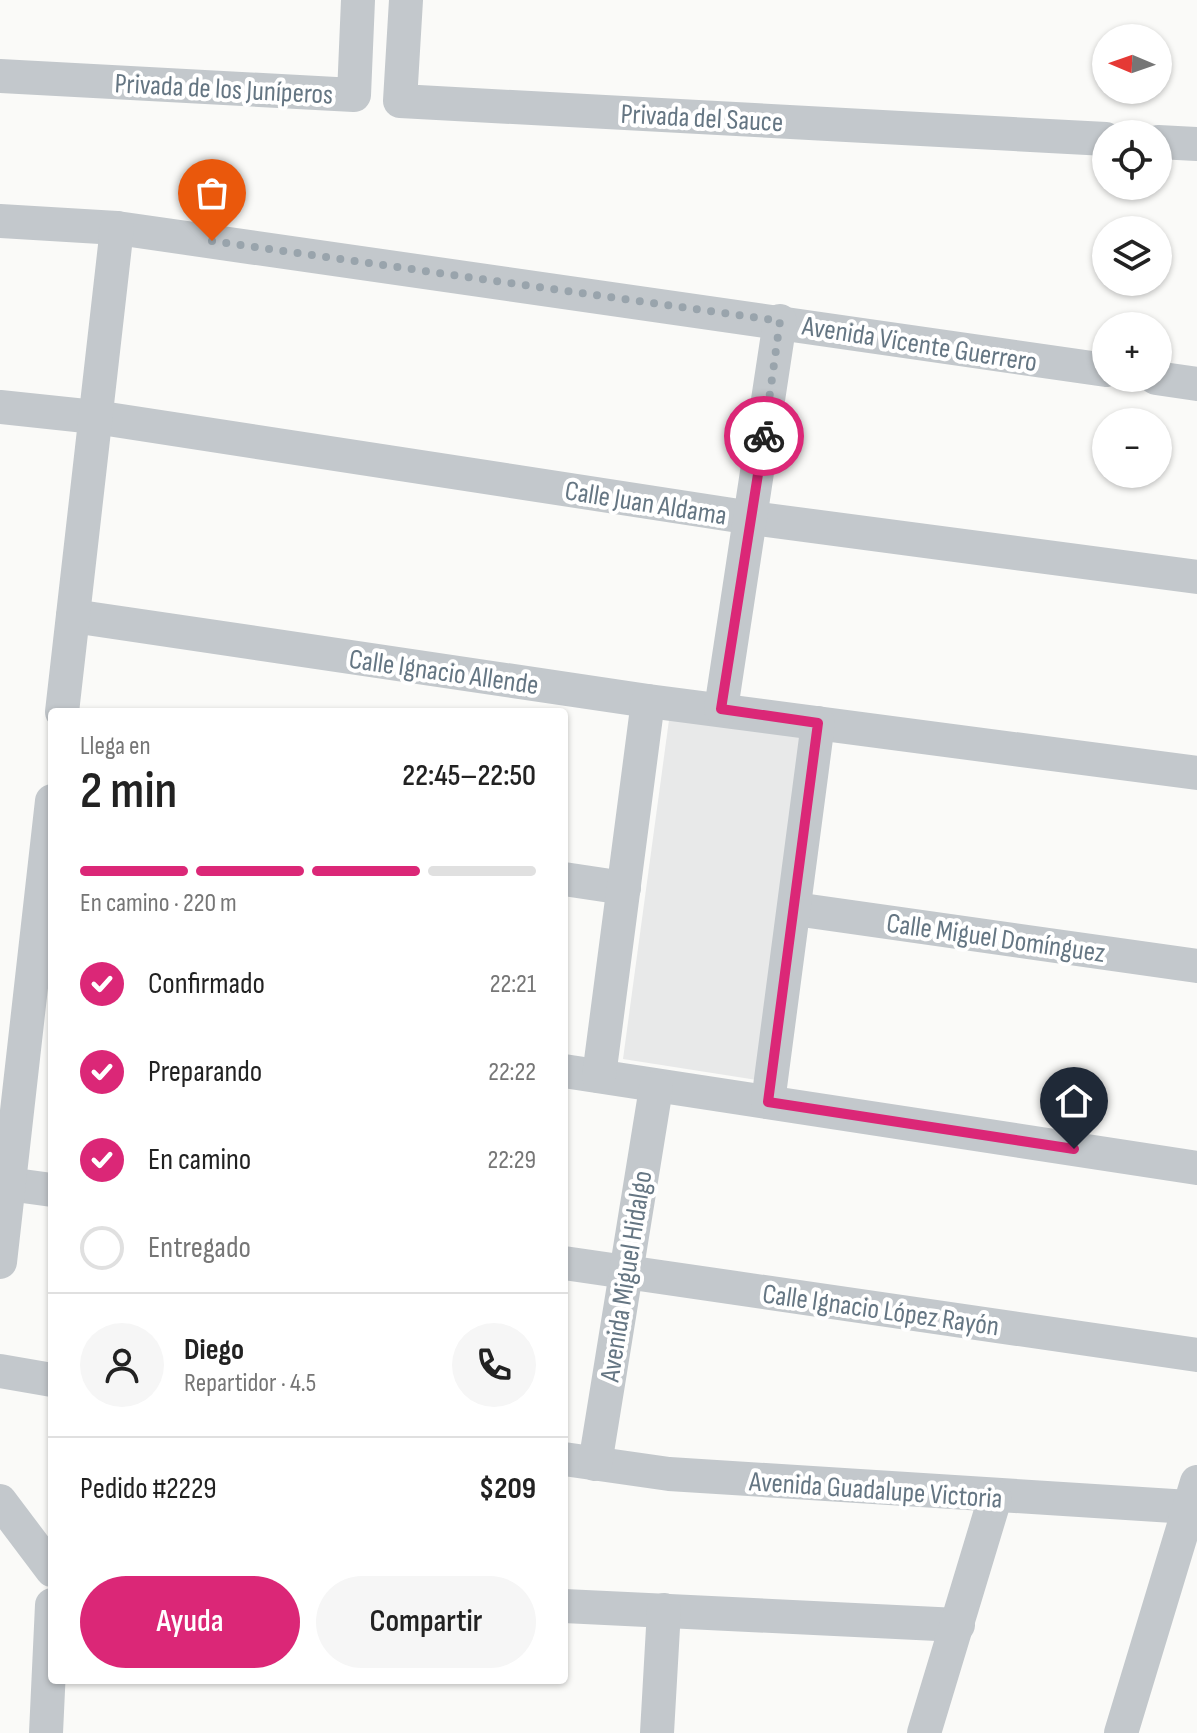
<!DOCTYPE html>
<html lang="es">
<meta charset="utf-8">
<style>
body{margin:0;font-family:"Sofia Sans Condensed",sans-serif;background:#f6f6f6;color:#222;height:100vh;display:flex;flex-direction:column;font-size:30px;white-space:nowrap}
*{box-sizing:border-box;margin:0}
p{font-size:26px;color:#767676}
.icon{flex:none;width:44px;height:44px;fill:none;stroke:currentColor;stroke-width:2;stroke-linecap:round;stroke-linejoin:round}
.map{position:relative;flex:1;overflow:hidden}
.details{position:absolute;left:48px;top:708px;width:520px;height:976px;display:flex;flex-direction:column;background:#fff;border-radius:8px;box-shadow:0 2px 6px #0004}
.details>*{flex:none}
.needle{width:52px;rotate:272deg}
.buttons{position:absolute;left:1092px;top:24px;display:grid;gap:16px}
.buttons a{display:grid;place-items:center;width:80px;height:80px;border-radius:50%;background:#fff;box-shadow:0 2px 6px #0004;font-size:40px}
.pin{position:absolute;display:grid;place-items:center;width:68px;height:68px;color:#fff;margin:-82px -34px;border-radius:50% 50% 50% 0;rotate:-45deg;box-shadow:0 0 8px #0007}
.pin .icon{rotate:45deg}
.courier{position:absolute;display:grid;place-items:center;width:80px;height:80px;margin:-40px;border:6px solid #db2777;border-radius:50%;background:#fff;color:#222;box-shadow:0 2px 10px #0007}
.overview em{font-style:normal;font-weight:600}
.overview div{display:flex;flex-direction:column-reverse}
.overview{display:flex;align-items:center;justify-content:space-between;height:136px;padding:0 32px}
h1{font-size:52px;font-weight:600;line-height:60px}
.bar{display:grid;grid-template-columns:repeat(4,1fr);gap:12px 8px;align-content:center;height:96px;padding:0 32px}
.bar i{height:10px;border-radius:6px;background:#e0e0e0}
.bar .on{background:#db2777}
.bar p{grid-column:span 4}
.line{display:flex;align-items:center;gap:20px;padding:0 32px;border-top:2px solid #e0e0e0}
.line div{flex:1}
.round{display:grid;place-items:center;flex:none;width:84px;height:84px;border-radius:42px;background:#f6f6f6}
ol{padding:0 32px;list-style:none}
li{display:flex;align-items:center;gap:24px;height:88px}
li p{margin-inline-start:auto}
li .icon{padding:8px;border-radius:50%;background:#db2777;color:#fff;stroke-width:4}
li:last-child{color:#767676}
li i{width:44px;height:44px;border:4px solid #e0e0e0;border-radius:50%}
.cta{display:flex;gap:16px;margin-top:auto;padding:16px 32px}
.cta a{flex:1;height:92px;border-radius:48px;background:#db2777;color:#fff;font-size:32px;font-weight:600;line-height:92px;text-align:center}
.cta a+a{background:#f6f6f6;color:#222}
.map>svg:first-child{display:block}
</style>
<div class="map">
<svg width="1197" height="1733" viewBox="0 0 1197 1733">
<rect width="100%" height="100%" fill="#fafaf8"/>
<path fill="#e8e9e9" d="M669,720l134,17 -46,343 -134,-21z"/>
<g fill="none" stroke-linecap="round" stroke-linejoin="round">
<g stroke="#c3c8cc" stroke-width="34">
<path d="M406,0l-6,101 706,38"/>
<path d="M0,76l354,19 4,-95"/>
<path d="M1158,142l39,2"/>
<path d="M0,221l117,7 989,142"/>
<path d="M1156,378l41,6"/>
<path d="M0,407l95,10 657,101 445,59"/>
<path d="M73,616l575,85 549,72"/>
<path d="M721,709l59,-388"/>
<path d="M62,712l55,-484"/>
<path d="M564,879l60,9"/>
<path d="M795,909l402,57"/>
<path d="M564,1071l633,97"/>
<path d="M599,1076l49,-375"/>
<path d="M768,1102l50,-379"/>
<path d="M0,1187l8,-3 44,6"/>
<path d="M0,1262l52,-461"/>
<path d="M564,1263l633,92"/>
<path d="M0,1371l52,9"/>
<path d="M564,1459l105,15 520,33"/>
<path d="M595,1464l61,-376"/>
<path d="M0,1501l52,69"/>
<path d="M564,1606l394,19"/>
<path d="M46,1733l6,-128"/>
<path d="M657,1733l7,-123"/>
<path d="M924,1733l71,-235"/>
<path d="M1121,1733l76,-251"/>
</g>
</g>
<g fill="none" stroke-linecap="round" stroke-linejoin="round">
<path stroke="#99a4ac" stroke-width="8" stroke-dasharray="0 14.4" d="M212,241l568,80 -16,115"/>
<path stroke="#db2777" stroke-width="10" d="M764,436l-43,273 97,14 -50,379 306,47"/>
</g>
<g text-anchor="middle" stroke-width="8" stroke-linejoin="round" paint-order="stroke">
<g font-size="28" fill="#657683" stroke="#fff">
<text transform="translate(224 88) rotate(3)" y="10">Privada de los Juníperos</text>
<text transform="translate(702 117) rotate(3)" y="10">Privada del Sauce</text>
<text transform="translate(920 343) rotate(9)" y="10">Avenida Vicente Guerrero</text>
<text transform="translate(646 502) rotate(9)" y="10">Calle Juan Aldama</text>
<text transform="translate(444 671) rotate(8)" y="10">Calle Ignacio Allende</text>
<text transform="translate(996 937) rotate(8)" y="10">Calle Miguel Domínguez</text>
<text transform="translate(625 1276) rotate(-81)" y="10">Avenida Miguel Hidalgo</text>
<text transform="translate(881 1309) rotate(8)" y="10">Calle Ignacio López Rayón</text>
<text transform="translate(876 1489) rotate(4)" y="10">Avenida Guadalupe Victoria</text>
</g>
</g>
</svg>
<div class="buttons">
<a><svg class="needle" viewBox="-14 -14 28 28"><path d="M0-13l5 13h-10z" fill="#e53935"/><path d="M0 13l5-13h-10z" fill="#767676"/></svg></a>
<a><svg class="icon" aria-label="locate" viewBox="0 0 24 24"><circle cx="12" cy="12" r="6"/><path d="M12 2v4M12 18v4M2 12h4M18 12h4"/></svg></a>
<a><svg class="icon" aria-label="layers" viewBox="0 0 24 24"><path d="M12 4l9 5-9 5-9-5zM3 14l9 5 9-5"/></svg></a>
<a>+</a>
<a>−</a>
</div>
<div class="pin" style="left:212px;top:241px;background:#ea580c"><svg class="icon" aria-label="bag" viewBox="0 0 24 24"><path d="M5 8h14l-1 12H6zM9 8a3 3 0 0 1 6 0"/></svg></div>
<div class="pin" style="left:1074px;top:1149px;background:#1f2937"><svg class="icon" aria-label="home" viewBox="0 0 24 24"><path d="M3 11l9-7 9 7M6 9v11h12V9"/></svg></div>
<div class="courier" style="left:764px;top:436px"><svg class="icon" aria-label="bike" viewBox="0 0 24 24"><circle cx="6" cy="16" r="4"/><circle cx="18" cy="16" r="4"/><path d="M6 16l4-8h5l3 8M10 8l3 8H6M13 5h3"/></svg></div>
<section class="details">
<div class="overview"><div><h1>2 min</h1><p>Llega en</p></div><em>22:45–22:50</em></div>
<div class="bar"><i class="on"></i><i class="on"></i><i class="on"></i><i></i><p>En camino · 220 m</p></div>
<ol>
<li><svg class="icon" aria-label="check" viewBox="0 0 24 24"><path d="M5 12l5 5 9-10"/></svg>Confirmado<p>22:21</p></li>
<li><svg class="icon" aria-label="check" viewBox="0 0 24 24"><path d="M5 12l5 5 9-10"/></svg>Preparando<p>22:22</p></li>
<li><svg class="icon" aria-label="check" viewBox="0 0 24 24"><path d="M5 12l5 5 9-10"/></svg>En camino<p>22:29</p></li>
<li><i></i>Entregado</li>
</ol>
<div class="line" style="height:144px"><a class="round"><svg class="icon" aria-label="person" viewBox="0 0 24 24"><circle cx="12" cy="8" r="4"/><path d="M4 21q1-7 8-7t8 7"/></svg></a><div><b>Diego</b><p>Repartidor · 4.5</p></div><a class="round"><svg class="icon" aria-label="phone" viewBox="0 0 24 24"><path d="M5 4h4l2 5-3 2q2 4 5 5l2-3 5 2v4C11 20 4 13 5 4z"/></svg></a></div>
<div class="line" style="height:104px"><div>Pedido #2229</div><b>$209</b></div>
<div class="cta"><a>Ayuda</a><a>Compartir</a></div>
</section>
</div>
